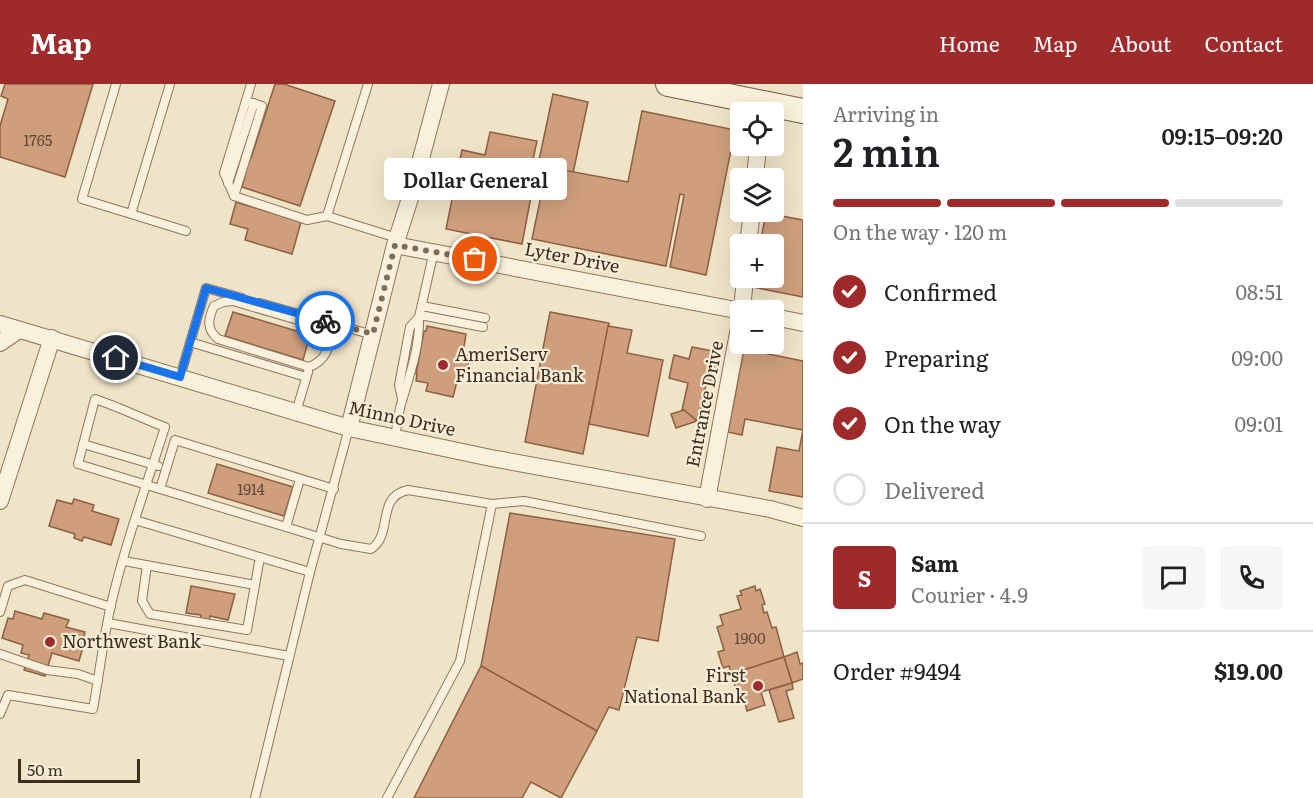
<!DOCTYPE html>
<meta charset="utf-8">
<style>
body{margin:0;font-family:Literata,serif;background:#f6f6f6;color:#202124;height:100vh;display:flex;flex-direction:column;font-size:22px;white-space:nowrap}
*{box-sizing:border-box;margin:0}
p{font-size:20px;color:#757577}
.icon{flex:none;width:33px;height:33px;fill:none;stroke:currentColor;stroke-width:2;stroke-linecap:round;stroke-linejoin:round}
.map{position:relative;flex:1;overflow:hidden}
.details{display:flex;flex-direction:column;background:#fff;width:510px}
.details>*{flex:none}
.tools{position:absolute;left:730px;top:18px;display:grid;gap:12px}
.tools a{display:grid;place-items:center;width:54px;height:54px;border-radius:6px;background:#fff;box-shadow:0 6px 24px #0002;font-size:30px}
.scale{position:absolute;left:18px;bottom:15px;width:122px;box-sizing:border-box;padding-left:6px;border:3px solid #3d2e20;border-top:0;font-size:16px;line-height:21px;white-space:nowrap;color:#3d2e20;-webkit-text-stroke:4px #f7eed8;paint-order:stroke}
.pin{position:absolute;display:grid;place-items:center;width:51px;height:51px;color:#fff;margin:-26px;border:3px solid #fff;border-radius:50%;box-shadow:0 2px 6px #0007}
.courier{position:absolute;display:grid;place-items:center;width:60px;height:60px;margin:-30px;border:4px solid #1a73e8;border-radius:50%;background:#fff;color:#222;box-shadow:0 2px 8px #0007}
.bubble{position:absolute;height:42px;border-radius:6px;background:#fff;box-shadow:0 6px 24px #0002;font-size:20px;font-weight:600;line-height:42px;text-align:center}
.overview em{font-style:normal;font-weight:600}
.overview div{display:flex;flex-direction:column-reverse}
.overview{display:flex;align-items:center;justify-content:space-between;height:102px;padding:0 30px}
h1{font-size:39px;font-weight:600;line-height:45px}
.bar{display:grid;grid-template-columns:repeat(4,1fr);gap:9px 6px;align-content:center;height:72px;padding:0 30px}
.bar i{height:8px;border-radius:4px;background:#e0e0e0}
.bar .active{background:#9e2a2b}
.bar p{grid-column:span 4}
.line{display:flex;align-items:center;gap:15px;padding:0 30px;border-top:2px solid #e0e0e0}
.line div{flex:1}
.round{display:grid;place-items:center;flex:none;width:63px;height:63px;border-radius:6px;background:#f6f6f6}
ol{padding:0 30px;list-style:none}
li{display:flex;align-items:center;gap:18px;height:66px}
li p{margin-inline-start:auto}
li .icon{padding:6px;border-radius:50%;background:#9e2a2b;color:#fff;stroke-width:4}
li:last-child{color:#757577}
li i{width:33px;height:33px;border:3px solid #e0e0e0;border-radius:50%}
header{display:flex;align-items:center;gap:36px;box-sizing:border-box;height:84px;padding:0 30px;background:#9e2a2b;color:#fff}
header strong{font-size:28px}
nav{display:flex;gap:33px;margin-inline-start:auto;font-size:21px}
main{display:flex;flex:1;min-height:0}
.map>svg:first-child{display:block}
</style>
<header>
<strong>Map</strong>
<nav><a>Home</a><a>Map</a><a>About</a><a>Contact</a></nav>
</header>
<main>
<div class="map">
<svg width="803" height="714" viewBox="0 0 803 714">
<rect width="100%" height="100%" fill="#f0e4c8"/>
<g fill="#cf9f7d" stroke="#8d5f41" stroke-width="1.5">
<path d="M5,0h88l-28,93 -65,-20v-31l8,-27 -7,-3z"/>
<path d="M275,0h9l51,17 -35,105 -58,-19 3,-11 -12,-4 6,-18 12,4z"/>
<path d="M553,10l35,8 -15,71 -35,-8z"/>
<path d="M642,27l93,19 -29,145 -36,-8 14,-72 -4,-1 -14,72 -134,-27 15,-72 81,15z"/>
<path d="M490,48l47,9 -5,23 5,1 -15,79 -76,-15 16,-79 23,5z"/>
<path d="M236,118l65,20 -9,32 -47,-14 3,-11 -18,-5z"/>
<path d="M766,129l37,7v77l-51,-10 2,-9h20v-34h-14z"/>
<path d="M233,228l77,23 -7,25 -78,-24z"/>
<path d="M550,228l59,11 -26,131 -58,-12z"/>
<path d="M427,242l39,8 -3,19 7,2 -3,16 -7,-1 -7,27 -27,-6 2,-8 -12,-2 1,-7h-1l8,-43h2z"/>
<path d="M608,242l24,4 -5,23 36,7 -15,76 -59,-12z"/>
<path d="M692,263l21,4 -2,13 7,1 -5,21 -7,-1 -6,28h-2l-1,8 -13,-11h-2l6,-27 -19,-5 5,-23 15,4z"/>
<path d="M744,265l59,12v136l-34,-6 8,-44 22,4 4,-21 -58,-11 -3,16 -14,-3z"/>
<path d="M684,326l13,11 -21,7 -5,-14z"/>
<path d="M217,380l76,23 -9,29 -76,-23z"/>
<path d="M74,415l20,6 -2,6 27,8 -8,26 -27,-8 -2,4 -8,-3 1,-4 -26,-8 8,-26 15,4z"/>
<path d="M510,429l165,26 -17,102 -21,-4 -18,73 -10,-3 -12,24 -116,-65z"/>
<path d="M191,502l44,8 -7,26 -18,-4 -1,7 -9,-2 1,-6 -15,-2z"/>
<path d="M755,502l1,5 4,-2 5,15 -3,1 2,8 3,-1 5,16 4,-1 8,30 -53,17 -2,-8 -6,2 -5,-16 6,-2 -7,-23 6,-2 -3,-10 21,-6 -4,-13 5,-1 -2,-4z"/>
<path d="M15,527l27,8 2,-6 25,7 -3,7 19,5 -2,8h2l-6,21 -27,-8 -7,23 -21,-6 5,-15 -8,-2 2,-8 -21,-7 6,-20 5,1z"/>
<path d="M797,568l3,12 3,-1v16l-11,4 -8,-26z"/>
<path d="M784,573l8,26 -31,9 4,13 -18,6 -3,-12 -4,1 -9,-26z"/>
<path d="M481,582l116,65 -36,67 -30,-16 -9,16h-108z"/>
<path d="M792,599l1,6 -7,2 8,27 -15,4 -10,-32z"/>
</g>
<g fill="none" stroke-linecap="round" stroke-linejoin="round">
<defs>
<g id="lane">
<path d="M116,0l-34,115 49,15 39,-130"/>
<path d="M251,0l-27,89 10,23 73,24 20,-4"/>
<path d="M368,0l-41,132 70,22"/>
<path d="M228,99l26,-80"/>
<path d="M234,112l28,-90 -16,-5"/>
<path d="M131,130l55,17"/>
<path d="M260,219l113,32"/>
<path d="M422,222l63,12"/>
<path d="M303,231l-2,6 -68,-20 -10,1 -9,4c-6,13 -8,23 4,33l91,28c21,-8 20,-24 24,-44"/>
<path d="M420,231l63,12"/>
<path d="M190,258l116,35"/>
<path d="M180,293l26,-89 36,10"/>
<path d="M402,315l-3,-14 11,-58 9,-10"/>
<path d="M296,328l12,-40"/>
<path d="M395,354c2,-12 3,-25 7,-37 8,-27 18,-55 17,-84l15,-66"/>
<path d="M83,360l75,22"/>
<path d="M300,395l-14,48 -126,-38 15,-49 159,49"/>
<path d="M135,436l175,52"/>
<path d="M286,443l55,17 30,5c23,-15 4,-52 37,-59l84,14 32,-3 177,35"/>
<path d="M124,477l131,24"/>
<path d="M147,481l-5,36 8,13 97,16 13,-73"/>
<path d="M0,528l8,-26 17,-6 86,27"/>
<path d="M108,539l181,33"/>
<path d="M0,570l47,16 31,4 20,7"/>
<path d="M0,630l8,-19 85,14c6,-33 10,-67 17,-100 14,-62 36,-122 55,-182 -24,-9 -46,-20 -70,-28l-17,65 82,25"/>
<path d="M255,714l55,-226 39,-144"/>
<path d="M387,714l73,-137 32,-157"/>
</g>
<g id="street">
<path d="M755,94l3,-32"/>
<path d="M748,160l4,-32"/>
<path d="M395,161l346,66"/>
<path d="M742,226l3,-32"/>
<path d="M774,233l29,6"/>
<path d="M0,240l349,104 142,30 279,51 33,9"/>
<path d="M0,259l19,-13"/>
<path d="M349,344l46,-183 17,-53 29,-108"/>
<path d="M707,415l34,-182"/>
<path d="M0,417l52,-163"/>
</g>
<path id="secondary" d="M668,0l135,27"/>
</defs>
<use href="#lane" stroke="#8d765c" stroke-width="10"/>
<use href="#street" stroke="#8d765c" stroke-width="18"/>
<use href="#secondary" stroke="#6f573f" stroke-width="26"/>
<use href="#lane" stroke="#faf1dc" stroke-width="8"/>
<use href="#street" stroke="#faf1dc" stroke-width="16"/>
<use href="#secondary" stroke="#faf1dc" stroke-width="24"/>
</g>
<g fill="none" stroke-linecap="round" stroke-linejoin="round">
<path stroke="#7c6e5b" stroke-width="6" stroke-dasharray="0 10.8" d="M325,237l48,13 22,-89 80,14"/>
<path stroke="#1a73e8" stroke-width="8" d="M116,274l64,19 26,-89 119,33"/>
</g>
<g fill="#9e2a2b" stroke="#f7eed8" stroke-width="2">
<circle cx="443" cy="281" r="6"/>
<circle cx="50" cy="558" r="6"/>
<circle cx="758" cy="602" r="6"/>
</g>
<g text-anchor="middle" stroke-width="4.5" stroke-linejoin="round" paint-order="stroke">
<g font-size="15" fill="#624a37">
<text x="38" y="62">1765</text>
<text x="251" y="411">1914</text>
<text x="750" y="560">1900</text>
</g>
<g font-size="18" fill="#3d2e20" stroke="#f7eed8">
<text transform="translate(572 174) rotate(11)" y="6">Lyter Drive</text>
<text transform="translate(705 320) rotate(-79)" y="6">Entrance Drive</text>
<text transform="translate(402 335) rotate(12)" y="6">Minno Drive</text>
</g>
<g font-size="18" fill="#3d2e20" stroke="#f7eed8" text-anchor="start">
<text x="455" y="277">AmeriServ<tspan x="455" dy="21">Financial Bank</tspan></text>
<text x="62" y="564">Northwest Bank</text>
<text x="746" y="598" text-anchor="end">First<tspan x="746" dy="21">National Bank</tspan></text>
</g>
</g>
</svg>
<div class="tools">
<a><svg class="icon" aria-label="locate" viewBox="0 0 24 24"><circle cx="12" cy="12" r="6"/><path d="M12 2v4M12 18v4M2 12h4M18 12h4"/></svg></a>
<a><svg class="icon" aria-label="layers" viewBox="0 0 24 24"><path d="M12 4l9 5-9 5-9-5zM3 14l9 5 9-5"/></svg></a>
<a>+</a>
<a>−</a>
</div>
<div class="scale">50 m</div>
<div class="pin" style="left:475px;top:175px;background:#ea580c"><svg class="icon" aria-label="bag" viewBox="0 0 24 24"><path d="M5 8h14l-1 12H6zM9 8a3 3 0 0 1 6 0"/></svg></div>
<div class="pin" style="left:116px;top:274px;background:#1f2937"><svg class="icon" aria-label="home" viewBox="0 0 24 24"><path d="M3 11l9-7 9 7M6 9v11h12V9"/></svg></div>
<div class="courier" style="left:325px;top:237px"><svg class="icon" aria-label="bike" viewBox="0 0 24 24"><circle cx="6" cy="16" r="4"/><circle cx="18" cy="16" r="4"/><path d="M6 16l4-8h5l3 8M10 8l3 8H6M13 5h3"/></svg></div>
<div class="bubble" style="left:384px;top:74px;width:183px">Dollar General</div>
</div>
<section class="details">
<div class="overview"><div><h1>2 min</h1><p>Arriving in</p></div><em>09:15–09:20</em></div>
<div class="bar"><i class="active"></i><i class="active"></i><i class="active"></i><i></i><p>On the way · 120 m</p></div>
<ol>
<li><svg class="icon" aria-label="check" viewBox="0 0 24 24"><path d="M5 12l5 5 9-10"/></svg>Confirmed<p>08:51</p></li>
<li><svg class="icon" aria-label="check" viewBox="0 0 24 24"><path d="M5 12l5 5 9-10"/></svg>Preparing<p>09:00</p></li>
<li><svg class="icon" aria-label="check" viewBox="0 0 24 24"><path d="M5 12l5 5 9-10"/></svg>On the way<p>09:01</p></li>
<li><i></i>Delivered</li>
</ol>
<div class="line" style="height:108px"><b class="round" style="background:#9e2a2b;color:#fff">S</b><div><b>Sam</b><p>Courier · 4.9</p></div><a class="round"><svg class="icon" aria-label="chat" viewBox="0 0 24 24"><path d="M4 5h16v11H9l-5 4z"/></svg></a><a class="round"><svg class="icon" aria-label="phone" viewBox="0 0 24 24"><path d="M5 4h4l2 5-3 2q2 4 5 5l2-3 5 2v4C11 20 4 13 5 4z"/></svg></a></div>
<div class="line" style="height:78px"><div>Order #9494</div><b>$19.00</b></div>
</section>
</main>
